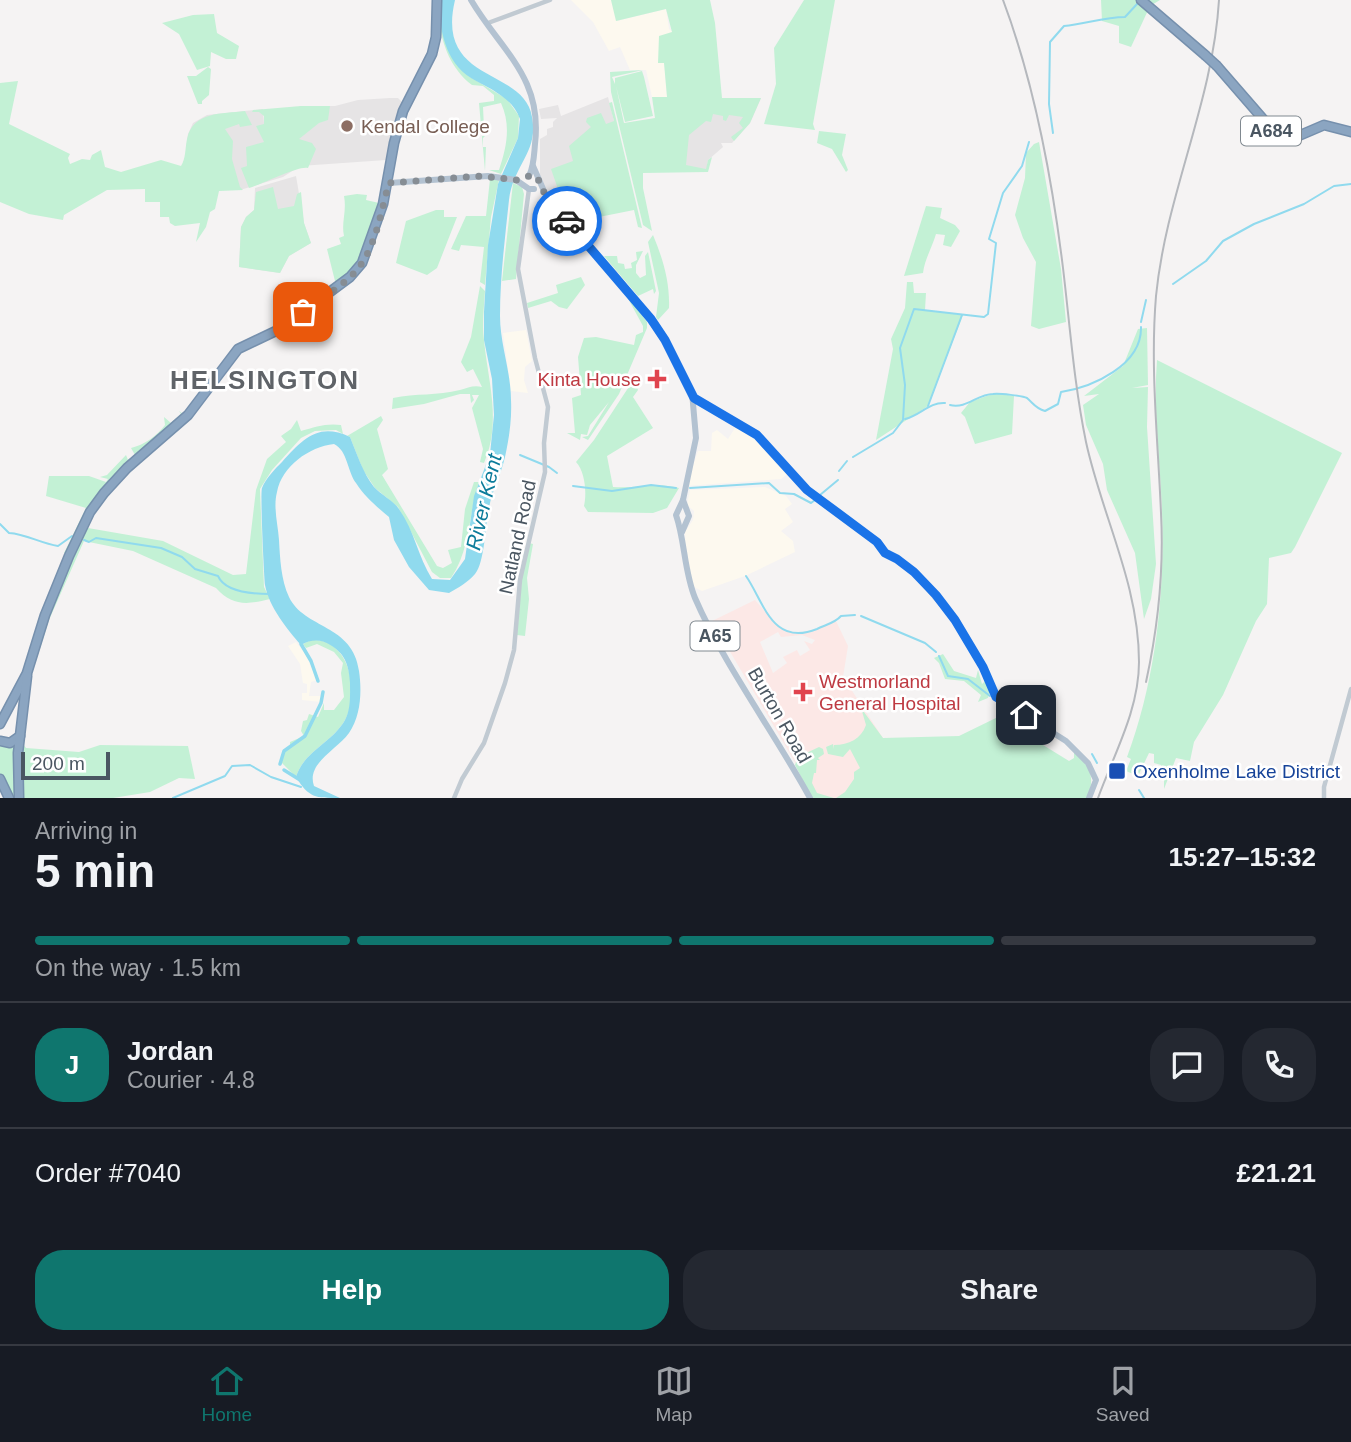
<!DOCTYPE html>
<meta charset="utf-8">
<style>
body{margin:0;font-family:Arial,sans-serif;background:#242831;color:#f1f3f6;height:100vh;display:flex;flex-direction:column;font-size:26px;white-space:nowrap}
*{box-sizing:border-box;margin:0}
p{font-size:23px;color:#9ea1a6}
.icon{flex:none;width:38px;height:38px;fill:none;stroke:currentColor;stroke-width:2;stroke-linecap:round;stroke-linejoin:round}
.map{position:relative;height:798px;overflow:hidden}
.sheet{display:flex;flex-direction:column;background:#171b24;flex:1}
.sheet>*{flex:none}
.scale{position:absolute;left:21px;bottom:18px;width:89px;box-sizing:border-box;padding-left:7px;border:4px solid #4a5661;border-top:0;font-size:19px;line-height:24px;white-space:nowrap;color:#4a5661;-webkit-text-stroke:5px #fff;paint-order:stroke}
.pin{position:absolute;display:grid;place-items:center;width:60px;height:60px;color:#fff;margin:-30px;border-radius:14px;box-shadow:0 4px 10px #0006}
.courier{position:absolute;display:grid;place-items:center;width:70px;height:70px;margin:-35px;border:5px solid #1a73e8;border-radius:50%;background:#fff;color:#222;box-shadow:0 2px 9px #0007}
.summary em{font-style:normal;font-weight:800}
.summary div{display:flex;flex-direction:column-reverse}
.summary{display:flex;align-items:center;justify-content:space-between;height:119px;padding:0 35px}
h1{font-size:46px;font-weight:800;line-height:52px}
.bar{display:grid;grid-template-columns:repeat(4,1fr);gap:10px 7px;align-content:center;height:84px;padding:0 35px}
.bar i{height:9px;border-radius:5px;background:#363941}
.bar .current{background:#0f766e}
.bar p{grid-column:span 4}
.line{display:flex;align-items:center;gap:18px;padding:0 35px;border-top:2px solid #363941}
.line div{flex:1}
.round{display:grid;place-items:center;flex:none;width:74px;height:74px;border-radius:28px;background:#242831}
.cta{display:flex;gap:14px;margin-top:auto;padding:14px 35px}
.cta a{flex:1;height:80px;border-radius:28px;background:#0f766e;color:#fff;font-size:28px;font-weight:800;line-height:80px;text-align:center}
.cta a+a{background:#242831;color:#f1f3f6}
.dock{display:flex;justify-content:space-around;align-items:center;height:98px;border-top:2px solid #363941;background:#171b24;font-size:19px;color:#9ea1a6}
.dock a{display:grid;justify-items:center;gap:4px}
.dock .current{color:#0f766e}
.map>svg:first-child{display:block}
</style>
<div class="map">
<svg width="1351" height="798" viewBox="0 0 1351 798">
<rect width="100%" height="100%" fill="#f5f3f3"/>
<g fill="#fdf9ef">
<path d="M571,0h40l6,21 49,-12 3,20 4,3 -11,5 5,60h-15l-6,-27h-16l-10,-23 -11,4 -16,-29z"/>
<path d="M526,330l6,31 -7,6 -1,13 4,13 -17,-2 -8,-58z"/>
<path d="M735,428l22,7 33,37 -9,7 -95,7 12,-35h13l1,-18 5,-3 11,9z"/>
<path d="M765,487l21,9 6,8 -7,5 8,13 -12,9 12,10 2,11 -50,24 -43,15 -8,-4 -8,-30 -1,-25 8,-12 1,-9 -7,-6 3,-15z"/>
<path d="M296,642l9,11 12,27 -6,2 -2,14h12v6l-19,-2v-7h5v-9l-4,-1 -3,-19 -12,-18z"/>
</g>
<g fill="#e6e4e5">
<path d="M608,97l6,24 -40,101 -25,-28 -9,-19v-36l7,-4v-6l6,-2v-5l4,-4 -16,1 -2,-10 19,-4 3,11z"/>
<path d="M390,98h8l5,5 -17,57 -86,6 -17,11 -43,13 -56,-23 4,-33 5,-11 14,-8 56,-6 1,15 37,-18h34l23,-6z"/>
<path d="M761,98l-11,25 -18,20h-11l2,4 -15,13 -2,12h-58l13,-72z"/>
<path d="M296,176l8,47 7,20 -22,13 -9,17 -41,-6 2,-40 5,-10 8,-7 1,-22z"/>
</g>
<path fill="#fce8e6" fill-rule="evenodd" d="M755,600l23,26 13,7 19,-1 26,-11 12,25 -5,31 40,61 -25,40 -18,20h-24l-104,-177zM778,632l3,5 21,-2 13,5 -3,4 -8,-3 6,9 -10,6 -3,-6 -14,7 4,6 -14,10 -13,-31z"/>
<g fill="#c3f1d5">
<path d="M611,0h99l5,23 7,75h39l-11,25 -16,18 -3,-4 12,-9 -4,-5 4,-6 -14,-2 -3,6 -3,-1v-4l-10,-2 -2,8 -5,-1 -17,14 -3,30 20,4 2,-9 4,-3 -4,15 -65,1v15l9,43 -9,-6 -32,-133 -1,-20 33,-2 -31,7 3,7v-6l27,-7 2,6 9,39 -28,6 -9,-36 8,37 31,-5 -3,-21h15l-3,-34h-6l1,-27 13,-4 -6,-23 -50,12z"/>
<path d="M804,0h31l-22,124 2,6 -51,-6 12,-40 -2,-36z"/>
<path d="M1101,0h59l-10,6 -19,41 -12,-4v-17l-17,-5z"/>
<path d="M214,14l3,19 22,13 -3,13h-10l-15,-7 -1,14 -13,4 -18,-36 -17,-11 31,-8z"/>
<path d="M439,20l31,57 37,22 12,17 -1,22 -17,36 -12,-4h10c8,-24 12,-45 2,-67l-18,4 1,21 -3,1 1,7h3l-2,2v9h3l-1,24 -6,-68 15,-2v-6l-11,-9 -11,-1c-21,-16 -30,-40 -33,-65z"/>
<path d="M208,67l3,2 -2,26 -7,6v3h-4l-11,-28h9z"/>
<path d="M18,81l-9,43 61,30 -2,4 2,6 12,-5 8,1 2,-5 9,-5 4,17 16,5 40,-12 20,6c5,-8 4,-17 6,-27 6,-28 35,-25 58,-28l7,14 -12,2 -1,-3 -14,5 8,12 -1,18 8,28 3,3 -24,1 -4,18 -5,3 -4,15 -10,15 4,-19 -25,3 -5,-3 -1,-6h-9v-15h-15v-13l-38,1 -43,25 -1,5 -34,-6 -29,-12v-119z"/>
<path d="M612,102l30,126 -4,-1 -4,-17 -60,12 -25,-28 9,-5 -7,-20 22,-8 -4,-15 22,-19 -5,-5 1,-4 14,-5 5,11 8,-3 -5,-18z"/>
<path d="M301,106h29l-2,14 -9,3 -20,16 13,4 4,6 -8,19c-9,-3 -45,16 -59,20l-8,-20 6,-2 -1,-19 18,-5 -8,-16 8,-2v-8l-5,-4h-7l1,-2z"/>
<path d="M819,131l27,3 -4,21 6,15 -2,2 -14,-23 -15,-6z"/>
<path d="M1039,142l22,127 5,53 -27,7 -8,-3 5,-64 -13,-24 -8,-23 10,-37 1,-25 8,-9z"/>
<path d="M490,179l9,1 -8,37 -6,68 -5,-3 4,-35 -23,-2 -2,6 -8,-2 15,-33h20z"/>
<path d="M513,183l9,4 2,7 -8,85 -14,2z"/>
<path d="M273,187l5,22 16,-3 3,-12 4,-2 3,31 7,20 -22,13 -9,17 -41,-6 2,-40 5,-10 8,-7 2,-18z"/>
<path d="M357,194l10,1 -1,5 13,3 -16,56 -27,26 -9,-36 14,-5 -2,-6 5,-2c-3,-13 3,-25 0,-40z"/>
<path d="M926,206l16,2 -2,10 15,7 5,6 -9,16 -8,-2 2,-10 -9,-1c-4,14 -11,24 -13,39l-19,3z"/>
<path d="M436,210h8v7h13l-20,51 -10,7 -31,-12 10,-42z"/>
<path d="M653,235c10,24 17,47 16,73l-11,12 -2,-3 3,-24 -11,-51z"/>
<path d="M643,251l-7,14v8l4,5 6,-3 -1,-19 3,-4 8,39 -2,3 -1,-5 -15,7 -34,-40h13l1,7 6,1 1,5 7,-1 -1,-5 6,-3 -1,-8z"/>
<path d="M581,277l4,8 -18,24 -8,-2 -8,-6 -23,7 -1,-5 31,-10 -2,-8z"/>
<path d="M907,282h6l1,11h12l-1,17 38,5 -35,91 -52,34 17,-91 -2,-10 14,-31z"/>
<path d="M480,286l5,5c-1,16 -3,33 -1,49 4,42 18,82 0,123l-4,-1 3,-13 -11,-41 7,-13h-7l2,5 -3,3 -1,-9h-10l-36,10 -32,5 1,-11c23,-5 44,-2 67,-8 8,-2 13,-5 22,-3l-9,-18 -6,3 -6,-10 10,-25z"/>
<path d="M625,293l22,29v6l-28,66 -31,46 -6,-3 6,-1 21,-34 -19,23 -3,10 -6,-1 -1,6 -13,-7h8l-3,-35 9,-3 -3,-38 6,-19 12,-1 38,8 2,-10 7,-3v-6z"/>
<path d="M1147,328l1,57 -16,3 16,-1 -1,40 9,137 -5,35 -7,20 -9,-66 -28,-63 -4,-26 -17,-39 -3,-20 16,-11 -15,2 39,-30 15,-37z"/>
<path d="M1157,360l185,93 -47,94 -4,6 -22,5 -2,46 -11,17 -33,74 -29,47 -4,19 -14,-3 -12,31v-10l-5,-2 2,-12 -7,-2v-9l-5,-1 -11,23 -12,-5 5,-12 -4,-2c29,-77 38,-165 35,-247 -2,-51 -9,-100 -5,-150z"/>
<path d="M634,379l4,11 -5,7 20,31 -46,28 6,31c23,2 43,-5 66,1l-12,20 -14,5 -65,-1 -4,-6c3,-13 1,-35 -8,-44l18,-22z"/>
<path d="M995,393l19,3 -2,38 -37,10 -10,-27 -4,-4 9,-11z"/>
<path d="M179,411l4,3 -58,54 -59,85h-2l22,-45 -40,-12 3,-20h40l17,6 2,-3 -8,-2 7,-2 19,-20 2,5 7,-5 -4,-7c13,-3 26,-12 34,-23l-1,-8 7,6 10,-9z"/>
<path d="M381,416l2,4 -6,9 11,40 -6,6 55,91 6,2 9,-5 -4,-13 13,-3 4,-38 9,-27h5c-11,33 -8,66 -28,96h-11l-8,-6 -34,-65 -23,-19 -12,-18 -13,-33 -3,-1z"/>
<path d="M297,420l4,11c14,-4 25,-8 40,-6l2,9 -7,-4 -21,1 -14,7 -29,32 -12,19 4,98 6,12c-23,6 -38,7 -54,-11l-83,-37 -49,-10 -35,79 -13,41 -3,-1 24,-71 26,-55 5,-6 75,13 70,34 13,-1 10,-84 11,-31 19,-17 -5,-6 10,-7z"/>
<path d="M529,543l4,1 -6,34 2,21 -4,37 -8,-1 7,-82z"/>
<path d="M311,640c39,-3 49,53 34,80 -13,23 -41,31 -49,57l-16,-16 4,-10 6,-5v-4l14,-6 -3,-5 2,-10 4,-1 2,-6 9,3 6,-14v7h10l10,-13 -3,-24 2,-10 -9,-11 -17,-8 -11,4 -3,-4z"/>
<path d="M943,654l11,17 22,7 2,-8 4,14 3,-3 5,11 -2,6 -10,4 3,-7 -17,-14 -19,-2 -6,-16 -5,-5z"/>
<path d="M861,708l22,30 76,-2 41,-20 3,-4 43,27 -3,6 26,16 5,-3v-7c16,14 22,27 13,47h-251l9,-6 9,-13v-7l6,-4 -10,-19 -7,8 -15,-3 -2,-7 7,-3 1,5v-4c15,0 27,-6 32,-20z"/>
<path d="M16,742v56h-5l-11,-23v-32z"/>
<path d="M23,744l3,4 53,4 21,-7 88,1 7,33 -16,-1 -29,14 -37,6h-93l-2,-24z"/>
<path d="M819,747l4,2 1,5 -6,4 2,2h-3l-1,13h-2l-2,10 5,10 17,5h-22l-17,-33 3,-8z"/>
</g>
<path fill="#90daee" d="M439,0h16c-20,84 69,67 77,117 7,35 -19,48 -23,83 -4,38 -9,77 -9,116 0,28 11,56 11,84 1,19 -2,39 -6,57 -4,18 -13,33 -16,51 -4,17 -4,54 -14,66 -7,8 -17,14 -26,19l-20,-3 -20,-23 -15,-27 -5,-23c-13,-11 -24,-20 -33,-34 -9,-12 -8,-32 -22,-39 -25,3 -52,22 -57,48 -4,15 1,33 2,48 1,18 2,40 10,57 15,32 64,27 70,74 3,20 2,45 -10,62 -12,17 -43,30 -35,53l26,12c-25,0 -31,0 -44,-21 8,-26 36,-34 49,-57 6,-11 5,-25 5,-37 -1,-16 -4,-28 -18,-37 -11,-7 -20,-7 -31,-1 -14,-16 -32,-38 -36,-60 -1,-10 -5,-91 -3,-97 4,-10 13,-19 20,-26 21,-23 36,-40 68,-25 7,17 13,36 24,50 7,8 19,13 25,22 16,23 19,48 33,70l18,1 15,-21 9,-63 16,-42 4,-39 -2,-36 -8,-39v-28l4,-67 10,-61 20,-46 2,-19c-8,-22 -30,-30 -49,-41 -26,-16 -32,-50 -32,-78z"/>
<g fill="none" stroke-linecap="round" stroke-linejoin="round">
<g stroke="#90daee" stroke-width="2">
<path d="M1053,133l-4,-29 1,-62 14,-16c21,-2 40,-9 61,-9l13,-14"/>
<path d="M1173,284l33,-23 17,-20 31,-17 50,-20 30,-18 17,-2"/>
<path d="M1141,322l5,-22"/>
<path d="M950,405c17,4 27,-11 43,-11 6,-1 30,2 34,4 7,6 8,10 18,13l13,-7 3,-12c32,-5 81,-27 80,-65"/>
<path d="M928,406l34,-91"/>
<path d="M905,419c16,-4 24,-17 40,-16"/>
<path d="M520,455l29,12 8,6"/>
<path d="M853,457l40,-24 10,-13 2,-35 -5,-37 14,-39 70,8 4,-3 8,-71 -7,-4 14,-46 19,-27 7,-24"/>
<path d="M839,471l8,-10"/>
<path d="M573,486l39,5 39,-6 25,3"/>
<path d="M690,488l79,-5 11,10 14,1 17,9 4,-3"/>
<path d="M820,495l18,-15"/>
<path d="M0,524l9,9c17,1 31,10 49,13l14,-10"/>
<path d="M84,540l5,2 7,-4 65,10 21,9 13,12 23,7c7,16 36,18 52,18"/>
<path d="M746,576c18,26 26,71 71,53 8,-4 18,-6 24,-13l14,-1"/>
<path d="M861,616l64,27 11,9"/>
<path d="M939,656l9,20 20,3 22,17"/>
<path d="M997,704l10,7"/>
<path d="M1092,754l5,9"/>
<path d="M1139,790l5,8"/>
<path d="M173,798l52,-22 7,-10 18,-1 21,12 30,10"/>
</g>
<g stroke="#90daee" stroke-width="3.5">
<path d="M301,644l10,17 7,20"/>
<path d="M280,764l4,-13 21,-15 16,-33 2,-11"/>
<path d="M284,770l16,10"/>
</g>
<defs>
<g id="highway">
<path d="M1141,0l64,55"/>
<path d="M1217,66l59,68 20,3 28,-12 27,7"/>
<path d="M0,724l27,-51 18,-58 24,-59 21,-44 14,-19 23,-25 61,-53 50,-66 42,-20 70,-52 12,-14 21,-59 11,-61 9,-32 29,-57 4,-17 1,-37"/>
<path d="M0,741l10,2 10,-7"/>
<path d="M0,779l9,19"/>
<path d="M19,798l-1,-45 9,-77"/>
</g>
</defs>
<use href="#highway" stroke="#7690ad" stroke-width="11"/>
<g stroke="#c1cad2" stroke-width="4.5">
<path d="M488,23l62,-23"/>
<path d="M454,798l8,-19 22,-36 21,-60 9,-33 6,-70 25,-108 -1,-29 4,-36 -13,-49 -17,-89 11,-80"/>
<path d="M1324,798v-11l27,-98"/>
</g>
<g stroke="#b3c2d1" stroke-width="6">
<path d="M471,0c30,51 72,77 64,144 -1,11 -1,22 -6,32"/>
<path d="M533,166l15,34 65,72 38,47 14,20 27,53 4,46 -13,62 -7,15c9,26 8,56 19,83 29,67 79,134 115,200"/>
<path d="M389,183l99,-7 28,4 13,9h5"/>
<path d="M694,398l63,37 50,55 70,52 8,11 12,6 17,13 41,48 30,51 11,26 70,44 22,22 8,17 -7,18"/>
<path d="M682,532l7,-16 -6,-16"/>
</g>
<use href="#highway" stroke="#8ba5c1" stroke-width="8"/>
<g stroke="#b5b8bd" stroke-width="2">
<path d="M1003,0c32,85 49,178 60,268 7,58 11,116 23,174 16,74 53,142 53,220 0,48 -25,92 -41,136"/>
<path d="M1146,682c12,-55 18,-112 15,-169 -3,-72 -11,-145 -5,-217 10,-102 57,-194 63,-296"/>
</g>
<defs>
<path id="highway-bridge" d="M1205,55l12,11"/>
</defs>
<use href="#highway-bridge" stroke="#7690ad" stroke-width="11" stroke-linecap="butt"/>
<use href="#highway-bridge" stroke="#8ba5c1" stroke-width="8"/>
</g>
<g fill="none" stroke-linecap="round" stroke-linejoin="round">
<path stroke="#868d94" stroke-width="7" stroke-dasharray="0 12.6" d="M303,312c17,-12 38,-25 53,-41 20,-23 25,-60 33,-88l92,-7 35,4 17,-5 5,4 9,20 20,22"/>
<path stroke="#1a73e8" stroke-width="9" d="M567,221l84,98 14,21 29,58 63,37 50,55 70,52 8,11 12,6 17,13 22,23 19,25 28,47 13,30 30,18"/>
</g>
<circle fill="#8d6e63" stroke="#fff" stroke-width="2.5" cx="347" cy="126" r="7"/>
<g fill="#e0444e" stroke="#fff" stroke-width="2.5">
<path d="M653.5 368.5h7v7h7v7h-7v7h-7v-7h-7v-7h7z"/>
<path d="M799.5 681.5h7v7h7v7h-7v7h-7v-7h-7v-7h7z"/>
</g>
<rect fill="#1a4fb4" stroke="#fff" stroke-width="2.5" x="1108" y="762" width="18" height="18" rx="3.5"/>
<g text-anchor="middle" stroke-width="5" stroke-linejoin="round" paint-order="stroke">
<g fill="#fff" stroke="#808990" stroke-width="2">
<rect x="1241" y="116.5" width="60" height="29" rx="5"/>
<rect x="690.5" y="621.5" width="49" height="29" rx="5"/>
</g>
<g font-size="18" font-weight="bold" fill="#4a5661">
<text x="1271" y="137">A684</text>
<text x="715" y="642">A65</text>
</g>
<g font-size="19" fill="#785e54" stroke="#fff" text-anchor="start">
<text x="361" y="133">Kendal College</text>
</g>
<g font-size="19" fill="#be3a42" stroke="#fff" text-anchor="end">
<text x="641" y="386">Kinta House</text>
<text x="819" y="688" text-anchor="start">Westmorland<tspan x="819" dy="22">General Hospital</tspan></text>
</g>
<g font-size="19" fill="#4a5661" stroke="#fff">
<text transform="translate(517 537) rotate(-78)" y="7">Natland Road</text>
<text transform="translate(780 715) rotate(60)" y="7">Burton Road</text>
</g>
<g font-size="19" fill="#164399" stroke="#fff" text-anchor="start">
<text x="1133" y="778">Oxenholme Lake District</text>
</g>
<g font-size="21" font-style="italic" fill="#0c7c9b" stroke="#fff">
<text transform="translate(484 502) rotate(-77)" y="7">River Kent</text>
</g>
<g font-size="26" font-weight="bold" letter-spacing="2" fill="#5f6368" stroke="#fff">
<text x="265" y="389">HELSINGTON</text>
</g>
</g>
</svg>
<div class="scale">200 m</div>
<div class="pin" style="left:303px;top:312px;background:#ea580c"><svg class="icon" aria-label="bag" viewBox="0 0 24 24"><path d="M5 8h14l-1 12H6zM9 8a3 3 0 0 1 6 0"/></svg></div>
<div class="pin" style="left:1026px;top:715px;background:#1f2937"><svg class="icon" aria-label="home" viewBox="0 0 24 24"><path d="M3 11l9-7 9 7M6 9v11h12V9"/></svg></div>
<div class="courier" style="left:567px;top:221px"><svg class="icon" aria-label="car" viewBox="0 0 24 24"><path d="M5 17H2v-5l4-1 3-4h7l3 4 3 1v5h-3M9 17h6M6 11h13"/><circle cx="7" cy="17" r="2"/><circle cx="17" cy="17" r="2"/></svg></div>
</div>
<section class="sheet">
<div class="summary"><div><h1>5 min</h1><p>Arriving in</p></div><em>15:27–15:32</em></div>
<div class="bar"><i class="current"></i><i class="current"></i><i class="current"></i><i></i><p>On the way · 1.5 km</p></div>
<div class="line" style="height:126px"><b class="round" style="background:#0f766e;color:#fff">J</b><div><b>Jordan</b><p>Courier · 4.8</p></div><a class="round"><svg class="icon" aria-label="chat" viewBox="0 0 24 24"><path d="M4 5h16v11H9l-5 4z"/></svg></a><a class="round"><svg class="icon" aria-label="phone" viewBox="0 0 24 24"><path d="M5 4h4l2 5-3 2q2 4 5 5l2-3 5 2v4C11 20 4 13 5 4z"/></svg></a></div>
<div class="line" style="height:91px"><div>Order #7040</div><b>£21.21</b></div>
<div class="cta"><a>Help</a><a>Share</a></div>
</section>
<nav class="dock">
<a class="current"><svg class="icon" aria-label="home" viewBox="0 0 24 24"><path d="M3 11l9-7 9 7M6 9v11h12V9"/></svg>Home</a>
<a><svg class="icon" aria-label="map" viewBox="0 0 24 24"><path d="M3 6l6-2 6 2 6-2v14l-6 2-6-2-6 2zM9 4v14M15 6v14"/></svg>Map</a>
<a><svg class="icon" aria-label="saved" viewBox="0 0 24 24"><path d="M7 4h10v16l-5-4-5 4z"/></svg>Saved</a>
</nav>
